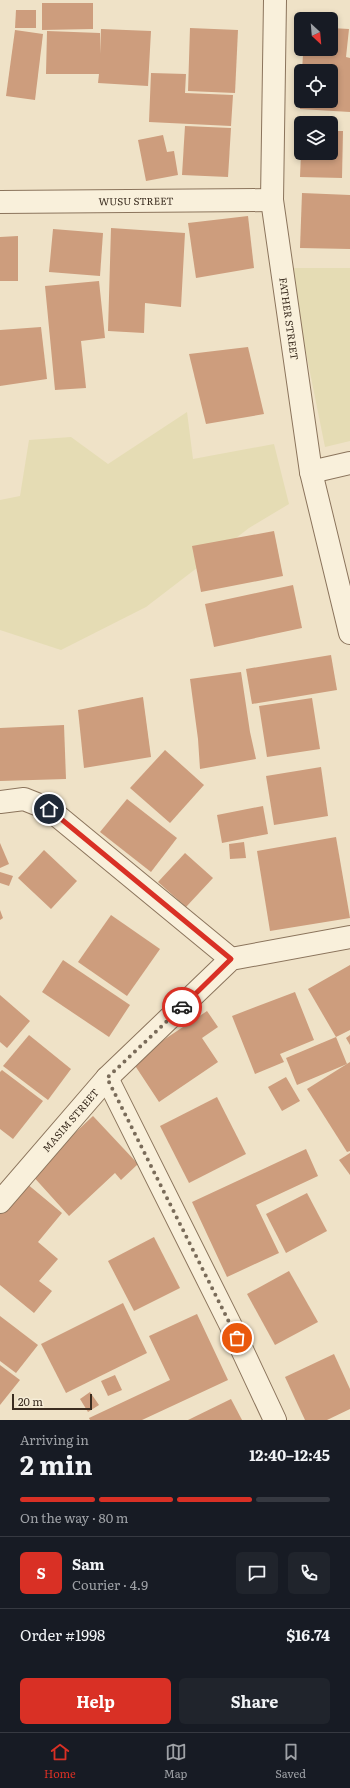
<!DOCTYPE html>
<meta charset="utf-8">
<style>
body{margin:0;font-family:Literata,serif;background:#20242c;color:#f1f3f6;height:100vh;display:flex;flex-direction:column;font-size:15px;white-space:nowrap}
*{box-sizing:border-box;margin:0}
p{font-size:13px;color:#9ea1a6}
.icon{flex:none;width:22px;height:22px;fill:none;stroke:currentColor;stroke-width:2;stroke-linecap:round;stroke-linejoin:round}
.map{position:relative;height:1420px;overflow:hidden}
.panel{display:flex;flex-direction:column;background:#171b24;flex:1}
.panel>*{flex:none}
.needle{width:26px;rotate:154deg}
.controls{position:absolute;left:294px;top:12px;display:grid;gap:8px}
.controls a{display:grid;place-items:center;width:44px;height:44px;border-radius:6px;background:#171b24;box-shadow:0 2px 6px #0003;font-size:20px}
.scale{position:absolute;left:12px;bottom:10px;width:80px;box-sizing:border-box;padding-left:4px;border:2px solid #3b2d20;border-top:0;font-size:11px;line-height:14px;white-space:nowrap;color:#3b2d20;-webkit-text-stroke:3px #f6edd7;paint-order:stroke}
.pin{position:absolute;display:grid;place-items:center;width:34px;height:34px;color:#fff;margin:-17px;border:2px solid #fff;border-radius:50%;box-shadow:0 1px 4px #0007}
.courier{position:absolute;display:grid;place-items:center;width:40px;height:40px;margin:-20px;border:3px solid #d93025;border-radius:50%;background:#fff;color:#222;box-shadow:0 1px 5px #0007}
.head em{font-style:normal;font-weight:700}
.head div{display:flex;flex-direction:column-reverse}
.head{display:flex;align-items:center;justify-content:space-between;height:68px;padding:0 20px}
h1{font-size:26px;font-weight:700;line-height:30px}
.bar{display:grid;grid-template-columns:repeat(4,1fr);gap:6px 4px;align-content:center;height:48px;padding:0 20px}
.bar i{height:5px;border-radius:3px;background:#363941}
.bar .on{background:#d93025}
.bar p{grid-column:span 4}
.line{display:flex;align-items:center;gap:10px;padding:0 20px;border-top:1px solid #363941}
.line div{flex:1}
.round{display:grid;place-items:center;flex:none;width:42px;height:42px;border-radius:6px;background:#20242c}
.primary-button{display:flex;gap:8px;margin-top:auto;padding:8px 20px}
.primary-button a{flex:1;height:46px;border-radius:6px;background:#d93025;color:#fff;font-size:16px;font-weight:700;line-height:46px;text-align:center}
.primary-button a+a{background:#20242c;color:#f1f3f6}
.tabs{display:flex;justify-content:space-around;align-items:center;height:56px;border-top:1px solid #363941;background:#171b24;font-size:11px;color:#9ea1a6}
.tabs a{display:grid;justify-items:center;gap:2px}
.tabs .on{color:#d93025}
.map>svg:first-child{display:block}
</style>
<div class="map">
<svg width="350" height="1420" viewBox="0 0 350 1420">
<rect width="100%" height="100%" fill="#efe2c7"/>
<g fill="#e5dcb4">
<path d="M289,268h61v173l-25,6z"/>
<path d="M187,412l6,47 81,-15 15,60 -40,24 -103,79 -85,43 -61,-20v-130l20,-4 9,-56 42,-3 37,27z"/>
</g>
<g fill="#cd9d7d">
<path d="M42,3h51v26l-51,1z"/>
<path d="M16,10h20v18h-21z"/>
<path d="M190,28l48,2 -3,63 -47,-2z"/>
<path d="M331,28l18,1 -3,28 4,1v54l-50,-3v-8h31v-30h-29l1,-17h6v-5h22z"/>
<path d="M101,29l50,2 -3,55 -50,-3 1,-9h-53l1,-43 53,2v21z"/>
<path d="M15,30l28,4 -8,66 -29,-4z"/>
<path d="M151,73l35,1 -1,19 48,2 -2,31 -82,-4z"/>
<path d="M185,126l46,2 -3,49 -46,-2z"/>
<path d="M331,131h12l-1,47 -42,-1 1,-24h30z"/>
<path d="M163,135l4,17 7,-1 4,24 -32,6 -8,-41z"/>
<path d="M302,193l48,2v54l-50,-1z"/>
<path d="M248,216l6,52 -58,10 -8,-55z"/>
<path d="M111,228l74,5 -4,74 -36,-4 -1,30 -36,-2z"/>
<path d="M53,229l50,4 -3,43 -51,-4z"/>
<path d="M18,236v45h-18v-44z"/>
<path d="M99,281l6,57 -24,3 5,47 -31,2 -10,-104z"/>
<path d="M41,327l6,52 -47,7v-56z"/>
<path d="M248,347l16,67 -58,10 -17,-70z"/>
<path d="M274,531l9,45 -82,16 -9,-46z"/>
<path d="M293,585l9,43 -88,19 -9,-43z"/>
<path d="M331,655l6,35 -85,14 -6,-35z"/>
<path d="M241,672l9,60 6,27 -56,10 -2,-30 -8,-60z"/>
<path d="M143,697l8,60 -67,11 -6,-58z"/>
<path d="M312,698l8,51 -53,8 -8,-51z"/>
<path d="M64,725l2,54 -66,2v-53z"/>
<path d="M165,750l39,35 -34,38 -40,-35z"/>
<path d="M321,767l7,49 -54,9 -8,-49z"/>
<path d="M127,799l50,39 -26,34 -51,-40z"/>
<path d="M263,806l5,28 -46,9 -5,-28z"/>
<path d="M336,837l14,81 -80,13 -13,-80z"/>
<path d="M244,842l2,16 -16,1 -1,-15z"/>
<path d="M0,843l9,21 -9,4z"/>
<path d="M44,850l33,31 -26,28 -33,-31z"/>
<path d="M185,853l28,25 -27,29 -28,-25z"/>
<path d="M0,872l13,4 -4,10 -9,-3z"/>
<path d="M0,910l3,8 -3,2z"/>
<path d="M111,915l49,34 -33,47 -49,-34z"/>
<path d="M63,960l67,45 -21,32 -67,-45z"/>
<path d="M350,965v65l-14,7 -28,-48z"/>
<path d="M295,992l19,48 -34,14 4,8 -29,12 -23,-58z"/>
<path d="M0,995l30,26 -23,27 -7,-6z"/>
<path d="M207,1011l11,16 -16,11 16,24 -59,40 -27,-41z"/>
<path d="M29,1035l42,34 -23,31 -45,-34z"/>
<path d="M350,1035v10l-4,-7z"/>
<path d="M336,1037l11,27 -50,21 -11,-27z"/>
<path d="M350,1062v89l-3,1 -40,-63z"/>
<path d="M2,1070l41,31 -30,38 -13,-10v-57z"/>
<path d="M286,1077l14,24 -18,10 -14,-24z"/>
<path d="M217,1097l29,57 -57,29 -29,-57z"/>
<path d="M93,1116l45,48 -17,16 -6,-7 -46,43 -38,-42z"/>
<path d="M306,1149l12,27 -62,29 23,48 -52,24 -35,-75z"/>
<path d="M350,1153v22l-11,-15z"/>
<path d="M26,1183l36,30 -24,29 20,17 -19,22 13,10 -18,22 -34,-28v-71z"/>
<path d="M307,1193l20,38 -41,22 -20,-39z"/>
<path d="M154,1237l26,51 -46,23 -26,-50z"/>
<path d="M289,1271l29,51 -43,23 -28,-51z"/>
<path d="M123,1303l24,50 -81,40 -25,-49z"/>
<path d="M197,1314l31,66 -86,40h-52l-1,-2 81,-38 -21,-44z"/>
<path d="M0,1316l38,29 -22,28 -16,-12z"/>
<path d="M334,1354l16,35v20l-23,11h-22l-20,-43z"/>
<path d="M0,1365l20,15 -20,25z"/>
<path d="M115,1375l7,15 -14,6 -7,-15z"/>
<path d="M90,1392l9,13 -11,7 -8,-13z"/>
<path d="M231,1399l11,21h-54z"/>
</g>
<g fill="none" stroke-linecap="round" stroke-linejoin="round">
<defs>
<g id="street">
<path id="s1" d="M275,0l-3,200 39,272 39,161"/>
<path id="s2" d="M0,202l272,-2"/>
<path d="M311,472l39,-9"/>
<path d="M0,802l24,-3 25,10 182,150"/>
<path d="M107,1078l123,246 45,96"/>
<path id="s3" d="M0,1202l107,-124 124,-119 119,-22"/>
</g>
</defs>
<use href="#street" stroke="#8b745c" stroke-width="24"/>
<use href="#street" stroke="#f9f0db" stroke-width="22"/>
</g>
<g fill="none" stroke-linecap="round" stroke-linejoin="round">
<path stroke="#7a6c5a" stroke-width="4" stroke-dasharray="0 7.2" d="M182,1007l-75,71 130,260"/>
<path stroke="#d93025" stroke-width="5" d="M49,809l182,150 -49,48"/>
</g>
<g text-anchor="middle" stroke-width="4" stroke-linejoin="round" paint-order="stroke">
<g font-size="10" fill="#3b2d20" stroke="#f6edd7">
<text dy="4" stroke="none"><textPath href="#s2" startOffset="136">WUSU STREET</textPath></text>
<text dy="4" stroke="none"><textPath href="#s1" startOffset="320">FATHER STREET</textPath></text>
<text dy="4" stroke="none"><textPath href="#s3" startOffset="108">MASIM STREET</textPath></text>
</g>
</g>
</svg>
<div class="controls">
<a><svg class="needle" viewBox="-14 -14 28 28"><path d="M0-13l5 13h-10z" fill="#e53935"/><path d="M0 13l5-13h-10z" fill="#9ea1a6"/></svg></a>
<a><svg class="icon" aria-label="locate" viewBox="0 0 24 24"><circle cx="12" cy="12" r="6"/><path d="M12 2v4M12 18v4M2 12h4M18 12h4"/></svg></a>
<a><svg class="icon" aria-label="layers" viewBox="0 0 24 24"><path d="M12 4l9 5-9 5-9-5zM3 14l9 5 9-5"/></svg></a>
</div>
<div class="scale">20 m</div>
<div class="pin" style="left:237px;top:1338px;background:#ea580c"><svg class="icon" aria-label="bag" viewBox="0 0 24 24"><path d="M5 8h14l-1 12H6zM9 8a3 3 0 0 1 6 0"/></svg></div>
<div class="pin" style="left:49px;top:809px;background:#1f2937"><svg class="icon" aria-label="home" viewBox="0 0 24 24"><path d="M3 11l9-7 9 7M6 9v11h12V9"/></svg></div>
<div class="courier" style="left:182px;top:1007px"><svg class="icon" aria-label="car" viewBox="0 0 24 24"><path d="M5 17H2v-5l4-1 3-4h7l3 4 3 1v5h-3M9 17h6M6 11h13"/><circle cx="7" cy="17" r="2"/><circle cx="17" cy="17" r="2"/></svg></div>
</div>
<section class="panel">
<div class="head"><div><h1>2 min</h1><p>Arriving in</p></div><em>12:40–12:45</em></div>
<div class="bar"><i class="on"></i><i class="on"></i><i class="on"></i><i></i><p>On the way · 80 m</p></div>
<div class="line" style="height:72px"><b class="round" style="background:#d93025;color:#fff">S</b><div><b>Sam</b><p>Courier · 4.9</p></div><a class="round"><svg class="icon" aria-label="chat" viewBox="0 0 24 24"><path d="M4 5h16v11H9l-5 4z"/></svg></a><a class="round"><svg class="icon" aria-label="phone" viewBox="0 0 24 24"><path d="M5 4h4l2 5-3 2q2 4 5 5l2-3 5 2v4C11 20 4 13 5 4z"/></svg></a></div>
<div class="line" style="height:52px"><div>Order #1998</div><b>$16.74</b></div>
<div class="primary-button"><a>Help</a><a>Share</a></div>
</section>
<nav class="tabs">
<a class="on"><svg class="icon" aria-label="home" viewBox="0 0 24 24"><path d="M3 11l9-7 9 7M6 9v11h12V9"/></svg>Home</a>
<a><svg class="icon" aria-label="map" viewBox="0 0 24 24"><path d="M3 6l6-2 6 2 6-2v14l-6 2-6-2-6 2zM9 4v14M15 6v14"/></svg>Map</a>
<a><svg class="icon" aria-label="saved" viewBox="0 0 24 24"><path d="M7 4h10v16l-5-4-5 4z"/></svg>Saved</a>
</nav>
